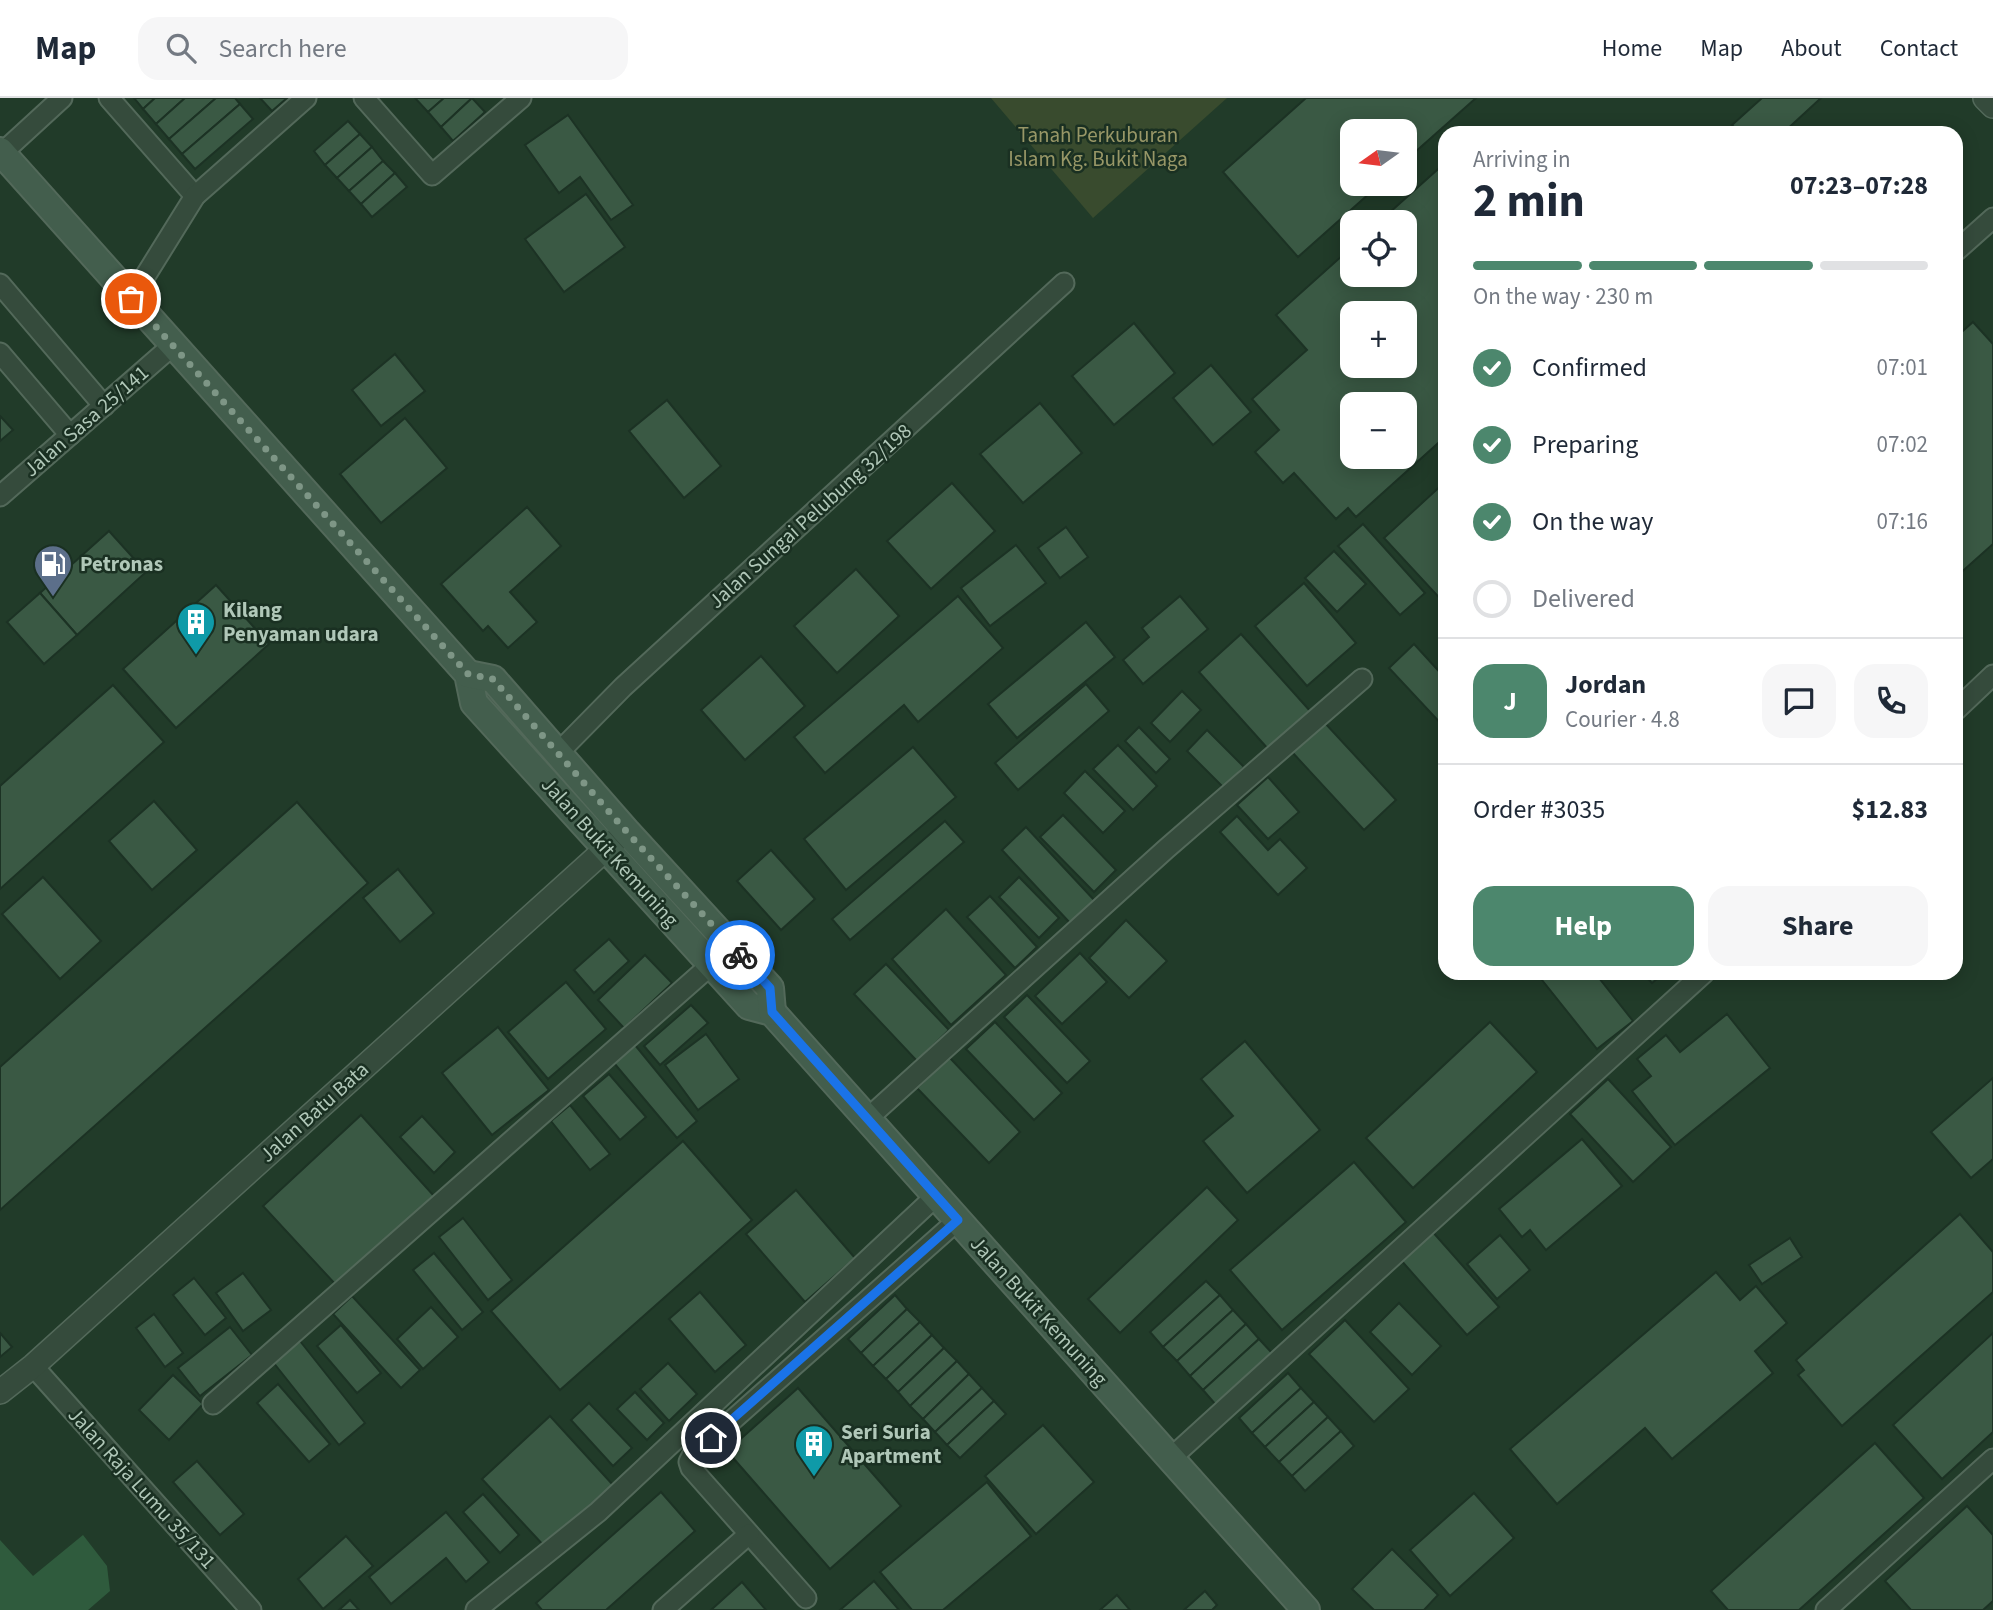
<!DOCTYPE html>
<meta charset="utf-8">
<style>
body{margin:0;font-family:"Source Sans 3",sans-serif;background:#f6f6f7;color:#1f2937;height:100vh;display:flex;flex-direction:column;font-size:26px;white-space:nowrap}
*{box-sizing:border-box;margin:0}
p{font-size:23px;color:#747a83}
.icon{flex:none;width:38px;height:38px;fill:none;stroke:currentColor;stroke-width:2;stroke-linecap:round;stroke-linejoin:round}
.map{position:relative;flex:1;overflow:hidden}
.panel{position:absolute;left:1438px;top:28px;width:525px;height:854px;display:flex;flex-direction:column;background:#fff;border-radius:21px;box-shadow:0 4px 18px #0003}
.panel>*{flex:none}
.needle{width:46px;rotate:256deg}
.buttons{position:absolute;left:1340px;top:21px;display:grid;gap:14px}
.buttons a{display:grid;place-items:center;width:77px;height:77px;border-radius:14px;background:#fff;box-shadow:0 4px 18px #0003;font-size:35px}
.pin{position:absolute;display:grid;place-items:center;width:60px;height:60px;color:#fff;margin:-30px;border:4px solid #fff;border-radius:50%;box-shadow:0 2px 7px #0007}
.courier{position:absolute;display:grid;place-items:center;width:70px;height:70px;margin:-35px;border:5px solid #1a73e8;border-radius:50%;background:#fff;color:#222;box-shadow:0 2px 9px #0007}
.headline em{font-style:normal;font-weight:700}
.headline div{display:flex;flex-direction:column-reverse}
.headline{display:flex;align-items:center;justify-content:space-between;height:119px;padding:0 35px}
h1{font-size:46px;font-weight:700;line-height:52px}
.bar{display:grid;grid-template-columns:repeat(4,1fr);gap:10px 7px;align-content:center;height:84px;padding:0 35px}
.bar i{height:9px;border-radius:5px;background:#e0e1e3}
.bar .on{background:#4c876d}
.bar p{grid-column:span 4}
.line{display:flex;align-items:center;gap:18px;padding:0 35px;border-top:2px solid #e0e1e3}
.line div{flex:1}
.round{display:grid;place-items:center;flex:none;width:74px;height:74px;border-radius:21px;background:#f6f6f7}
ol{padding:0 35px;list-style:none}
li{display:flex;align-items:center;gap:21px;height:77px}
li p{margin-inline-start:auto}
li .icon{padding:7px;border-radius:50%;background:#4c876d;color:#fff;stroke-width:4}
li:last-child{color:#747a83}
li i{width:38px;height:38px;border:4px solid #e0e1e3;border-radius:50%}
.cta{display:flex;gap:14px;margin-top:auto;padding:14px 35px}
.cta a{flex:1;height:80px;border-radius:21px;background:#4c876d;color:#fff;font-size:28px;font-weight:700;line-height:80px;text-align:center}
.cta a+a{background:#f6f6f7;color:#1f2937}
header{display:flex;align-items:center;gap:42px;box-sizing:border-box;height:98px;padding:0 35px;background:#fff;border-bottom:2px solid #e0e1e3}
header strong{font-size:33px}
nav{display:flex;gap:38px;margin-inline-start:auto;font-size:24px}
.search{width:490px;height:63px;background:#f6f6f7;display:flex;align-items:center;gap:18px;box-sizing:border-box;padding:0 24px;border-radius:21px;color:#747a83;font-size:26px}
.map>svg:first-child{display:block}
</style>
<header>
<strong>Map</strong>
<div class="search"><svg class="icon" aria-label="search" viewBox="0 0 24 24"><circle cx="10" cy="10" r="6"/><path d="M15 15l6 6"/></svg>Search here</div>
<nav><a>Home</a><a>Map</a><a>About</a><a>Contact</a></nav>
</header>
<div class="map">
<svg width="1993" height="1512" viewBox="0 0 1993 1512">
<rect width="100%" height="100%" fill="#213b29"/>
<path fill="#394b2e" d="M991,0h236l-134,120z"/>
<path fill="#2f5b3d" d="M83,1437l24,31 3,25 -22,19h-88v-70l33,36z"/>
<g fill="#3a5944" stroke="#1c3224" stroke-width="2" fill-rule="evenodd">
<path d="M134,0h21l-12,11z"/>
<path d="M155,0h30l-29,26 -13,-15z"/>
<path d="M185,0h31l-47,41 -13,-15z"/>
<path d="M216,0h19l5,6 -58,50 -13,-15z"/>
<path d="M260,0h27l-15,13z"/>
<path d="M415,0h29l-16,14z"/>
<path d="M444,0h28l-31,29 -13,-15z"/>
<path d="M472,0l13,14 -32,29 -12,-14z"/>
<path d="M1306,0h170l-71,63v-30h-52v53h27l-82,73 -75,-85z"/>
<path d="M1762,0h59l-38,35h-43l-8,-8z"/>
<path d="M240,6l13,15 -58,50 -13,-15z"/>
<path d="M568,17l65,90 -22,15 -31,-43 -21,16 -34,-48z"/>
<path d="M348,23l12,13 -35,31 -11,-14z"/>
<path d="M360,36l12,13 -35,31 -12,-13z"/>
<path d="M372,49l11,14 -34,30 -12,-13z"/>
<path d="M383,63l12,12 -34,31 -12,-13z"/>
<path d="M1446,64v274l-90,81 -8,-9 -12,11 -42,-46 -11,10 -28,-31 24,-22 -27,-31 55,-49 -31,-35 77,-69v29h52v-53h-26zM1353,215h52v53h-52zM1353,306h52v53h-52z"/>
<path d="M395,75l12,14 -35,30 -11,-13z"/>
<path d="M586,96l39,53 -61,45 -39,-53z"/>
<path d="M1973,224l20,22v200l-37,33v-240z"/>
<path d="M1134,225l41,50 -61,52 -42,-49z"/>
<path d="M395,256l30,37 -44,35 -29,-36z"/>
<path d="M1211,267l40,47 -38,33 -40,-47z"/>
<path d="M667,302l54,66 -37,32 -55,-67z"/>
<path d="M1040,305l42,50 -59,50 -43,-49z"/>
<path d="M0,318l13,14 -13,11z"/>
<path d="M405,320l42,50 -66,55 -41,-49z"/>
<path d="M1446,383v124l-62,-67z"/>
<path d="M952,385l43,48 -64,58 -44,-48z"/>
<path d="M527,409l34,39 -51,46 27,30 -29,26 -20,-22 -5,5 -42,-47z"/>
<path d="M1363,426l62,69 -25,22 -62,-69z"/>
<path d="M1066,429l22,30 -28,21 -22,-30z"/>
<path d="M109,433l37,41 -69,63 -37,-42z"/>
<path d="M1016,447l30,38 -56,43 -29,-38z"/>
<path d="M1334,453l32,33 -29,28 -32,-34z"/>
<path d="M856,471l43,47 -62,57 -43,-47z"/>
<path d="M1304,485l52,60 -49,43 -52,-60z"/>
<path d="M216,487l53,59 -93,84 -53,-59z"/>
<path d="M40,495l37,42 -33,29 -37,-42z"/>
<path d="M958,498l45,52 -85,74 -14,-17 -79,68 -31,-36z"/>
<path d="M1180,498l28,33 -65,55 -20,-24 26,-23 -7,-9z"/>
<path d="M1086,524l29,35 -98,81 -29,-34z"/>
<path d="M1241,536l70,78 -42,38 -70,-78z"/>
<path d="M1414,546l32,35 -1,49 -56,-60z"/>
<path d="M761,558l44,50 -60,54 -44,-50z"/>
<path d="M1086,586l23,27 -91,79 -23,-27z"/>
<path d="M113,587l51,57 -164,147v-103z"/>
<path d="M1182,593l19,19 -31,32 -19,-19z"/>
<path d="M1324,624l72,78 -32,30 -72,-78z"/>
<path d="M1139,629l31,32 -14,14 -31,-32z"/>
<path d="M1207,632l37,37 -20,21 -37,-37z"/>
<path d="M1118,647l39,41 -24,24 -40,-41z"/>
<path d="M913,649l43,50 -110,93 -42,-51z"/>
<path d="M1085,673l40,40 -22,22 -39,-40z"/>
<path d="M1268,679l31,35 -31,27 -31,-34z"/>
<path d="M154,703l43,49 -45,40 -43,-49z"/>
<path d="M297,704l71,81 -368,327v-143z"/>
<path d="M1063,717l53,55 -22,22 -54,-55z"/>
<path d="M1237,718l31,34 12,-11 27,29 -29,27 -58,-63z"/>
<path d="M945,723l19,21 -114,98 -18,-21z"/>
<path d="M1026,729l69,74 -24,23 -69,-74z"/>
<path d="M771,752l44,49 -34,31 -44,-49z"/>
<path d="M398,771l36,44 -34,29 -37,-44z"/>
<path d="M43,779l58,64 -41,38 -58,-65z"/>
<path d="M1019,779l40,41 -20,20 -40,-41z"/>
<path d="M990,798l47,51 -22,21 -48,-51z"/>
<path d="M946,811l60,66 -55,50 -59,-66z"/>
<path d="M1126,822l41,41 -38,37 -40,-40z"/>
<path d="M609,841l20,22 -35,32 -20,-23z"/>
<path d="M1080,855l27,29 -45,42 -27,-28z"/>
<path d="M645,857l27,28 -48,45 -26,-28z"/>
<path d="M886,866l63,66 -32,31 -63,-67z"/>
<path d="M1540,875h55l38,48 -36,28 -59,-74z"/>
<path d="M1643,875h21l-12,10z"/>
<path d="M566,884l40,47 -58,50 -40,-47z"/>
<path d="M1027,897l63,66 -23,22 -63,-66z"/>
<path d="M691,907l17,18 -48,42 -16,-19z"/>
<path d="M1727,916l43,54 -95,77 -43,-54 19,-15 -14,-17 29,-24 14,17z"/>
<path d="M995,924l67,71 -28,27 -68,-71z"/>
<path d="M1490,924l47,50 -124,116 -47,-50z"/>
<path d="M498,929l51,63 -57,45 -50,-62z"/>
<path d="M706,936l33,45 -41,31 -33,-45z"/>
<path d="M1245,943l75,89 -73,63 -44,-52 30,-25 -32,-37z"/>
<path d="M635,947l62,76 -20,17 -63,-75z"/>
<path d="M949,959l71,75 -31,31 -72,-75z"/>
<path d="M609,976l37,43 -26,23 -37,-44z"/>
<path d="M1993,980v81l-22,19 -40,-46z"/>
<path d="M1608,981l63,68 -38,35 -63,-68z"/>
<path d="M570,1007l40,49 -20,16 -39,-49z"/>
<path d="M361,1017l73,81 -97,90 -74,-80z"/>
<path d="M422,1018l33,36 -21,21 -34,-36z"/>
<path d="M1582,1041l40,47 -76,64 -16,-20 -8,7 -23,-28z"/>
<path d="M683,1043l69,79 -192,170 -69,-79z"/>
<path d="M1354,1064l52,60 -124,108 -52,-60z"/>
<path d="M1207,1089l31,33 -118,113 -32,-34z"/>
<path d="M796,1092l59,68 -50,44 -59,-68z"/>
<path d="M1960,1116l33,38v40l-151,134 -44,-51 6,-5 -8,-10z"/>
<path d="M463,1120l49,62 -24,20 -49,-63z"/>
<path d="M1431,1132l68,77 -32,28 -67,-76z"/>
<path d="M1500,1137l30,35 -33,29 -30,-35z"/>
<path d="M1790,1140l12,19 -40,27 -13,-19z"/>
<path d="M434,1155l49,59 -21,18 -49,-60z"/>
<path d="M1716,1174l24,28 16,-14 31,37 -32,28 18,22 -101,86 -27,-31 -88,76 -47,-55z"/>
<path d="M243,1175l28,37 -28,21 -27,-38z"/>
<path d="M194,1180l32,40 -21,17 -32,-40z"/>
<path d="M1206,1183l14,14 -57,52 -13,-15z"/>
<path d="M700,1194l46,53 -31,27 -46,-53z"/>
<path d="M895,1197l12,14 -46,44 -13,-14z"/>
<path d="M1220,1197l13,15 -56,51 -14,-14z"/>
<path d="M352,1198l68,74 -19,18 -68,-74z"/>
<path d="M1399,1205l42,43 -29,29 -42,-43z"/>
<path d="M431,1209l27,30 -35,32 -26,-30z"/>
<path d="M907,1211l13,13 -47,44 -12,-13z"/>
<path d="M1233,1212l13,14 -56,52 -13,-15z"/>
<path d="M154,1216l29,39 -18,14 -29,-39z"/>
<path d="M1345,1222l64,69 -35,33 -65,-68z"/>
<path d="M920,1224l12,13 -46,44 -13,-13z"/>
<path d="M1246,1226l13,15 -56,51 -13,-14z"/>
<path d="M341,1227l40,48 -24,20 -40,-47z"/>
<path d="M230,1229l22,28 -52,41 -22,-28z"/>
<path d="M0,1235l12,14 -12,10z"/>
<path d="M1993,1235v99l-51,47 -49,-54z"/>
<path d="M932,1237l12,13 -46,44 -12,-13z"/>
<path d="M1259,1241l13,14 -56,52 -13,-15z"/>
<path d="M300,1243l65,82 -26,22 -66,-83z"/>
<path d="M944,1250l13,13 -47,45 -12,-14z"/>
<path d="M957,1263l12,13 -46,45 -13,-13z"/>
<path d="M668,1265l29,31 -28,27 -29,-32z"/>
<path d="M1288,1275l13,15 -49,45 -13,-15z"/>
<path d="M969,1276l13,14 -47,44 -12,-13z"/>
<path d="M173,1277l30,29 -34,36 -30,-30z"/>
<path d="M278,1286l52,60 -21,18 -52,-59z"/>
<path d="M798,1290l103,118 -71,63 -103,-118z"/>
<path d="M982,1290l12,13 -47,44 -12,-13z"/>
<path d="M1301,1290l13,14 -49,45 -13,-14z"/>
<path d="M635,1294l29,31 -17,17 -30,-31z"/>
<path d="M994,1303l12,13 -46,44 -13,-13z"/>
<path d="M1314,1304l14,15 -49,45 -14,-15z"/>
<path d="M589,1305l43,45 -19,18 -42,-46z"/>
<path d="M550,1318l63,69 -67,63 -64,-69z"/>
<path d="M1328,1319l13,14 -49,45 -13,-14z"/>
<path d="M1043,1327l51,57 -58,52 -51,-58z"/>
<path d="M1341,1333l13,15 -49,45 -13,-15z"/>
<path d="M1875,1345l49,55 -125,112h-71l-17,-19z"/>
<path d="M197,1363l47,53 -24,21 -47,-53z"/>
<path d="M987,1384l44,54 -88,74h-31l-32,-38z"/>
<path d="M661,1394l34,39 -89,79h-64l-6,-7z"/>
<path d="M1474,1395l40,45 -64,58 -40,-46z"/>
<path d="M483,1396l36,41 -19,18 -37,-41z"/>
<path d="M1967,1408l26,29v66l-10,9h-72l-26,-29z"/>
<path d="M446,1414l43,50 -23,20 -20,-24 -55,46 -22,-27z"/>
<path d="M346,1438l27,30 -50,43 -25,-30z"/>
<path d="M1392,1451l46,46 -14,15h-50l-22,-21z"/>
<path d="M874,1483l25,29h-59z"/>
<path d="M742,1484l24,28h-55z"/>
<path d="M1205,1493l12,14 -5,5h-28z"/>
<path d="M1117,1497l13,15h-30z"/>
<path d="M350,1502l9,10h-20z"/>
</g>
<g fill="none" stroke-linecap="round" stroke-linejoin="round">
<defs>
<g id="minor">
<path d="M109,0l86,98"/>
<path d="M364,0l68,77 89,-77"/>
<path d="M2,55l60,-55"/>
<path d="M1956,153l37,-33"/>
<path d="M0,186l104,122"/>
<path d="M131,201l64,-103 111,-98"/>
<path d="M0,255l70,82"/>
<path d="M0,398l172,-150"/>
<path d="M1956,612l37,-35"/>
<path d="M559,654l64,-65 441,-404"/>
<path d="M867,1021l299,-270 196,-170"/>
<path d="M33,1268l218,244"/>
<path d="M213,1306l499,-440"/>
<path d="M1171,1360l533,-485"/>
<path d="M806,1500l-115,-130 -2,-6 3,-6 266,-236"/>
<path d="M476,1512l122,-98 338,-316"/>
<path d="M663,1512l86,-76"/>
<path d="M1826,1512l167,-151"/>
</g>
<g id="tertiary">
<path d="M1985,0l8,8"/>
<path d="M0,1294l33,-26 585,-528"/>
</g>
<g id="secondary">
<path d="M0,53l468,523 6,29 275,303 23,6 534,598"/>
<path d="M468,576l25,5 133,152 144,157 2,24"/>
</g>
</defs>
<use href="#minor" stroke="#53695a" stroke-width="23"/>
<use href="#tertiary" stroke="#53695a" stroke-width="26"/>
<use href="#secondary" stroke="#53695a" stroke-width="30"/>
<use href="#minor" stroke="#354b3c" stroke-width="19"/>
<use href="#tertiary" stroke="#354b3c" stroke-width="23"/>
<use href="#secondary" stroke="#435e4d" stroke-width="26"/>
</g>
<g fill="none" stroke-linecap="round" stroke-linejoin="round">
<path stroke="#7e9686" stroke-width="7" stroke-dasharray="0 12.6" d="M131,201l337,375 25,5 133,152 114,124"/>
<path stroke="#1a73e8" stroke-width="9" d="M711,1340l247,-218 -186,-208 -2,-24 -30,-33"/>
</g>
<defs>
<symbol id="fuel-pin" viewBox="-11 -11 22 30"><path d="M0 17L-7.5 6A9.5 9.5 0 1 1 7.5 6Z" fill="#5c6f8a" stroke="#1a3022"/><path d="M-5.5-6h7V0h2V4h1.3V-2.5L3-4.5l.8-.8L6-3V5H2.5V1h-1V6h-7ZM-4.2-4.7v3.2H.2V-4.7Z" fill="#fff"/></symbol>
<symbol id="building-pin" viewBox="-11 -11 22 30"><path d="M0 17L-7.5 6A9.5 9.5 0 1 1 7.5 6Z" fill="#0f9aa8" stroke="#1a3022"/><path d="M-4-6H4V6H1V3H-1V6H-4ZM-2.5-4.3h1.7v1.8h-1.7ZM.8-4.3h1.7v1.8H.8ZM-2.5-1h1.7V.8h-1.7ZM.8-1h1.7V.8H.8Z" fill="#fff"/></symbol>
</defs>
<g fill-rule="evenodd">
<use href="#fuel-pin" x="31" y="444" width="44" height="60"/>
<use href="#building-pin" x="174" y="502" width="44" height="60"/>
<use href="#building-pin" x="792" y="1324" width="44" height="60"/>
</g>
<g text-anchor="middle" stroke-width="5" stroke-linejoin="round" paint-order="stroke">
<g font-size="21" fill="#989767" stroke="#1a3022">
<text x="1098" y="44">Tanah Perkuburan<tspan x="1098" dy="24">Islam Kg. Bukit Naga</tspan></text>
</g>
<g font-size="21" fill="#b0c7b8" stroke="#1a3022">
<text transform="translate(86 323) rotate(-41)" y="7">Jalan Sasa 25/141</text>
<text transform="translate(810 418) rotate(-42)" y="7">Jalan Sungai Pelubung 32/198</text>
<text transform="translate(610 754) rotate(48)" y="7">Jalan Bukit Kemuning</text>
<text transform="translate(314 1014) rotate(-42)" y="7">Jalan Batu Bata</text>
<text transform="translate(1039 1213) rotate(48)" y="7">Jalan Bukit Kemuning</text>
<text transform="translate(142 1390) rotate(48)" y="7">Jalan Raja Lumu 35/131</text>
</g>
<g font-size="21" font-weight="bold" fill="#b0c7b8" stroke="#1a3022" text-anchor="start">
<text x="80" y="473">Petronas</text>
<text x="223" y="519">Kilang<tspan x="223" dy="24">Penyaman udara</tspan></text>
<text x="841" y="1341">Seri Suria<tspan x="841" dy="24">Apartment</tspan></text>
</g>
</g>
</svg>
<div class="buttons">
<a><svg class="needle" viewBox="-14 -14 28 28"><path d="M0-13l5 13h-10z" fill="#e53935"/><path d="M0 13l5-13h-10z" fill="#747a83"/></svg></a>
<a><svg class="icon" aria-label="locate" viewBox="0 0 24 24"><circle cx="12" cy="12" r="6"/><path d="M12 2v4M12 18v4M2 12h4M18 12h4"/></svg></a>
<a>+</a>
<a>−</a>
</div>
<div class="pin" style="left:131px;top:201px;background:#ea580c"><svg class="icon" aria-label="bag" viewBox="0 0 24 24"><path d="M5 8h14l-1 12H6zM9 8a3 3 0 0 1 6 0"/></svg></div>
<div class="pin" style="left:711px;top:1340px;background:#1f2937"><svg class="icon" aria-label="home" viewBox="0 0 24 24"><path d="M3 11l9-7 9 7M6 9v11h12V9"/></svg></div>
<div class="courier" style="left:740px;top:857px"><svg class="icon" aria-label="bike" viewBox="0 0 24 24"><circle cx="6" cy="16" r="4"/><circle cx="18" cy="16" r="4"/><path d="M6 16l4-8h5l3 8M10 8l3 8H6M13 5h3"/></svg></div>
<section class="panel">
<div class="headline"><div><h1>2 min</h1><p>Arriving in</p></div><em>07:23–07:28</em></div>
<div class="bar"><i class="on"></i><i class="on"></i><i class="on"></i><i></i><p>On the way · 230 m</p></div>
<ol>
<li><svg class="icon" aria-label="check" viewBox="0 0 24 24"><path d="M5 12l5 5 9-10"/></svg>Confirmed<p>07:01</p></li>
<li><svg class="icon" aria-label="check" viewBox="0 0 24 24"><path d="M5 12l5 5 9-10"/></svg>Preparing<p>07:02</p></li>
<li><svg class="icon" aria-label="check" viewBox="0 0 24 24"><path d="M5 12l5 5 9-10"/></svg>On the way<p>07:16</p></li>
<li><i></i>Delivered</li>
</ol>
<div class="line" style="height:126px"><b class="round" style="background:#4c876d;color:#fff">J</b><div><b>Jordan</b><p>Courier · 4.8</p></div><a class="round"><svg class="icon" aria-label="chat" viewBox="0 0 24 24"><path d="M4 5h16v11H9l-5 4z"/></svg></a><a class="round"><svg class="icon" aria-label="phone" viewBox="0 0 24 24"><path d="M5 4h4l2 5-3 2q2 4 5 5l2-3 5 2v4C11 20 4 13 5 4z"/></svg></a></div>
<div class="line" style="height:91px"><div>Order #3035</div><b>$12.83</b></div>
<div class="cta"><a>Help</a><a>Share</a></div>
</section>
</div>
